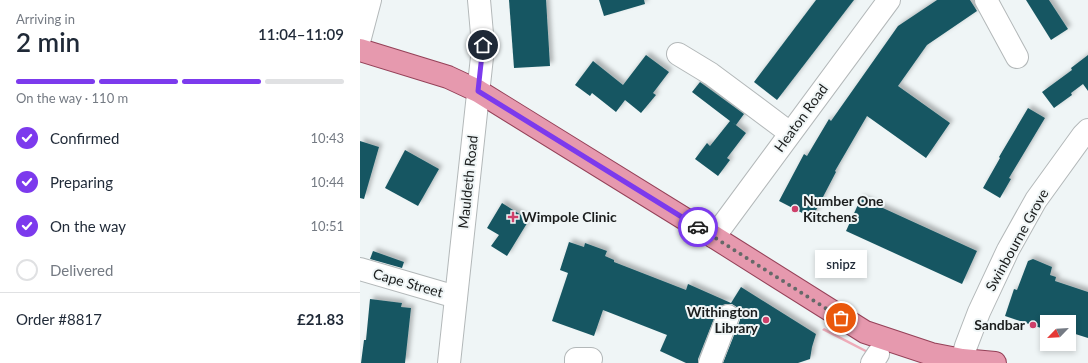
<!DOCTYPE html>
<meta charset="utf-8">
<style>
body{margin:0;font-family:Lato,sans-serif;background:#f6f6f7;color:#1f2937;height:100vh;display:flex;flex-direction:column;font-size:15px;white-space:nowrap}
*{box-sizing:border-box;margin:0}
p{font-size:13px;color:#747a83}
.icon{flex:none;width:22px;height:22px;fill:none;stroke:currentColor;stroke-width:2;stroke-linecap:round;stroke-linejoin:round}
.map{position:relative;flex:1;overflow:hidden}
.panel{display:flex;flex-direction:column;background:#fff;width:360px}
.panel>*{flex:none}
.needle{width:26px;rotate:245deg}
.fabs{position:absolute;left:680px;top:315px;display:grid;gap:8px}
.fabs a{display:grid;place-items:center;width:36px;height:36px;border-radius:0px;background:#fff;box-shadow:0 2px 6px #0003;font-size:20px}
.pin{position:absolute;display:grid;place-items:center;width:34px;height:34px;color:#fff;margin:-17px;border:2px solid #fff;border-radius:50%;box-shadow:0 1px 4px #0007}
.courier{position:absolute;display:grid;place-items:center;width:40px;height:40px;margin:-20px;border:3px solid #7c3aed;border-radius:50%;background:#fff;color:#222;box-shadow:0 1px 5px #0007}
.bubble{position:absolute;height:28px;border-radius:0px;background:#fff;box-shadow:0 2px 6px #0003;font-size:13px;font-weight:600;line-height:28px;text-align:center}
.summary em{font-style:normal;font-weight:600}
.summary div{display:flex;flex-direction:column-reverse}
.summary{display:flex;align-items:center;justify-content:space-between;height:68px;padding:0 16px}
h1{font-size:26px;font-weight:600;line-height:30px}
.bar{display:grid;grid-template-columns:repeat(4,1fr);gap:6px 4px;align-content:center;height:48px;padding:0 16px}
.bar i{height:5px;border-radius:3px;background:#e0e1e3}
.bar .selected{background:#7c3aed}
.bar p{grid-column:span 4}
.line{display:flex;align-items:center;gap:10px;padding:0 16px;border-top:1px solid #e0e1e3}
.line div{flex:1}
ol{padding:0 16px;list-style:none}
li{display:flex;align-items:center;gap:12px;height:44px}
li p{margin-inline-start:auto}
li .icon{padding:4px;border-radius:50%;background:#7c3aed;color:#fff;stroke-width:4}
li:last-child{color:#747a83}
li i{width:22px;height:22px;border:2px solid #e0e1e3;border-radius:50%}
main{display:flex;flex:1;min-height:0}
.map>svg:first-child{display:block}
</style>
<main>
<section class="panel">
<div class="summary"><div><h1>2 min</h1><p>Arriving in</p></div><em>11:04–11:09</em></div>
<div class="bar"><i class="selected"></i><i class="selected"></i><i class="selected"></i><i></i><p>On the way · 110 m</p></div>
<ol>
<li><svg class="icon" aria-label="check" viewBox="0 0 24 24"><path d="M5 12l5 5 9-10"/></svg>Confirmed<p>10:43</p></li>
<li><svg class="icon" aria-label="check" viewBox="0 0 24 24"><path d="M5 12l5 5 9-10"/></svg>Preparing<p>10:44</p></li>
<li><svg class="icon" aria-label="check" viewBox="0 0 24 24"><path d="M5 12l5 5 9-10"/></svg>On the way<p>10:51</p></li>
<li><i></i>Delivered</li>
</ol>
<div class="line" style="height:52px"><div>Order #8817</div><b>£21.83</b></div>
</section>
<div class="map">
<svg width="728" height="363" viewBox="0 0 728 363">
<defs>
<filter id="shadow"><feDropShadow dx="3.5" dy="-3.5" stdDeviation="2" flood-color="#0004"/></filter>
</defs>
<rect width="100%" height="100%" fill="#eff5f6"/>
<path fill="#eeacb9" d="M464,328l48,25 -1,2 -49,-25z"/>
<g fill="#185762" filter="url(#shadow)">
<path d="M149,0h37l4,66 -36,2z"/>
<path d="M239,0h45l1,4 -41,12z"/>
<path d="M456,0h38l-77,100 -23,-18z"/>
<path d="M577,0h33l7,11 -50,34 -29,41 52,37 -24,35 -59,-42 -32,55 1,1 -24,46 -33,-17 25,-47 3,2 22,-37 2,2 67,-95z"/>
<path d="M666,0h23l19,29 -17,11z"/>
<path d="M286,55l23,17 -16,21 3,2 -15,18 -16,-13 -9,12 -24,-19 -2,3 -15,-11 18,-24 30,24z"/>
<path d="M728,55v36l-5,-7 -12,9 1,2 -18,13 -12,-16 30,-22 -1,-2z"/>
<path d="M340,82l44,32 -8,11 -4,-3 14,11 -19,25 3,2 -12,16 -23,-17 12,-16 3,3 20,-25 -38,-29z"/>
<path d="M668,108l17,10 -36,60 2,1 -11,19 -17,-10 17,-30 -1,-1z"/>
<path d="M0,141l19,6 -15,52 -4,-1z"/>
<path d="M45,150l34,19 -21,37 -33,-18z"/>
<path d="M501,198l116,53 -15,33 -116,-53z"/>
<path d="M142,203l27,17 -22,36 -16,-10 8,-11 -12,-7z"/>
<path d="M209,242l15,5 1,-4 22,8 -2,5 9,4v2l72,28 2,-6 43,19 10,-16 75,47 -4,13 -2,12 -12,4h-75l17,-43v-6l-2,-6 -6,-4h-6l-6,2 -3,5 -19,48v4h-12l-26,-12 7,-16 -64,-25 -9,26 -42,-15 16,-48 -8,-3z"/>
<path d="M13,251l31,11 -2,6 -32,-9z"/>
<path d="M673,259l19,8 -2,8 6,2 -1,4 33,11v46l-19,-6v-10h-22v8l-42,-14 9,-27 3,1 11,-29z"/>
<path d="M10,299l32,4 -1,4 10,1 -6,55h-44l3,-23h2z"/>
</g>
<g fill="none" stroke-linecap="round" stroke-linejoin="round">
<defs>
<g id="minor">
<path d="M626,0l31,57"/>
<path d="M0,38l10,-38"/>
<path d="M318,54l33,20 79,59"/>
<path d="M354,237l175,-237"/>
<path d="M0,269l96,28"/>
<path d="M602,360l4,-14 13,-34 29,-62 28,-50 47,-65 5,-5"/>
<path d="M89,363l33,-306 1,-12 -4,-45"/>
<path d="M216,363v-4h15"/>
<path d="M350,363l18,-47"/>
<path d="M512,363l6,-9"/>
</g>
<path id="major" d="M0,50l88,27 30,14 236,146 151,95 66,22 31,6 33,3"/>
</defs>
<use href="#minor" stroke="#b3b8b9" stroke-width="24"/>
<use href="#major" stroke="#954158" stroke-width="24"/>
<use href="#minor" stroke="#fff" stroke-width="22"/>
<use href="#major" stroke="#e699ae" stroke-width="22"/>
</g>
<g fill="none" stroke-linecap="round" stroke-linejoin="round">
<path stroke="#656969" stroke-width="4" stroke-dasharray="0 7.2" d="M338,227l143,91"/>
<path stroke="#7c3aed" stroke-width="5" d="M123,45l-5,46 220,136"/>
</g>
<g fill="#ce406a" stroke="#eff5f6" stroke-width="1.5">
<circle cx="435" cy="209" r="4"/>
<path d="M151 211h4v4h4v4h-4v4h-4v-4h-4v-4h4z"/>
<circle cx="406" cy="320" r="4"/>
<circle cx="673" cy="325" r="4"/>
</g>
<g text-anchor="middle" stroke-width="4" stroke-linejoin="round" paint-order="stroke">
<g font-size="14" fill="#1b1d1d" stroke="#eff5f6">
<text transform="translate(441 118) rotate(-54)" y="5">Heaton Road</text>
<text transform="translate(108 182) rotate(-84)" y="5">Mauldeth Road</text>
<text transform="translate(657 240) rotate(-61)" y="5">Swinbourne Grove</text>
<text transform="translate(48 283) rotate(16)" y="5">Cape Street</text>
</g>
<g font-size="14" font-weight="bold" fill="#1b1d1d" stroke="#eff5f6" text-anchor="start">
<text x="443" y="206">Number One<tspan x="443" dy="16">Kitchens</tspan></text>
<text x="162" y="222">Wimpole Clinic</text>
<text x="398" y="317" text-anchor="end">Withington<tspan x="398" dy="16">Library</tspan></text>
<text x="665" y="330" text-anchor="end">Sandbar</text>
</g>
</g>
</svg>
<div class="fabs">
<a><svg class="needle" viewBox="-14 -14 28 28"><path d="M0-13l5 13h-10z" fill="#e53935"/><path d="M0 13l5-13h-10z" fill="#747a83"/></svg></a>
</div>
<div class="pin" style="left:481px;top:318px;background:#ea580c"><svg class="icon" aria-label="bag" viewBox="0 0 24 24"><path d="M5 8h14l-1 12H6zM9 8a3 3 0 0 1 6 0"/></svg></div>
<div class="pin" style="left:123px;top:45px;background:#1f2937"><svg class="icon" aria-label="home" viewBox="0 0 24 24"><path d="M3 11l9-7 9 7M6 9v11h12V9"/></svg></div>
<div class="courier" style="left:338px;top:227px"><svg class="icon" aria-label="car" viewBox="0 0 24 24"><path d="M5 17H2v-5l4-1 3-4h7l3 4 3 1v5h-3M9 17h6M6 11h13"/><circle cx="7" cy="17" r="2"/><circle cx="17" cy="17" r="2"/></svg></div>
<div class="bubble" style="left:455px;top:250px;width:52px">snipz</div>
</div>
</main>
